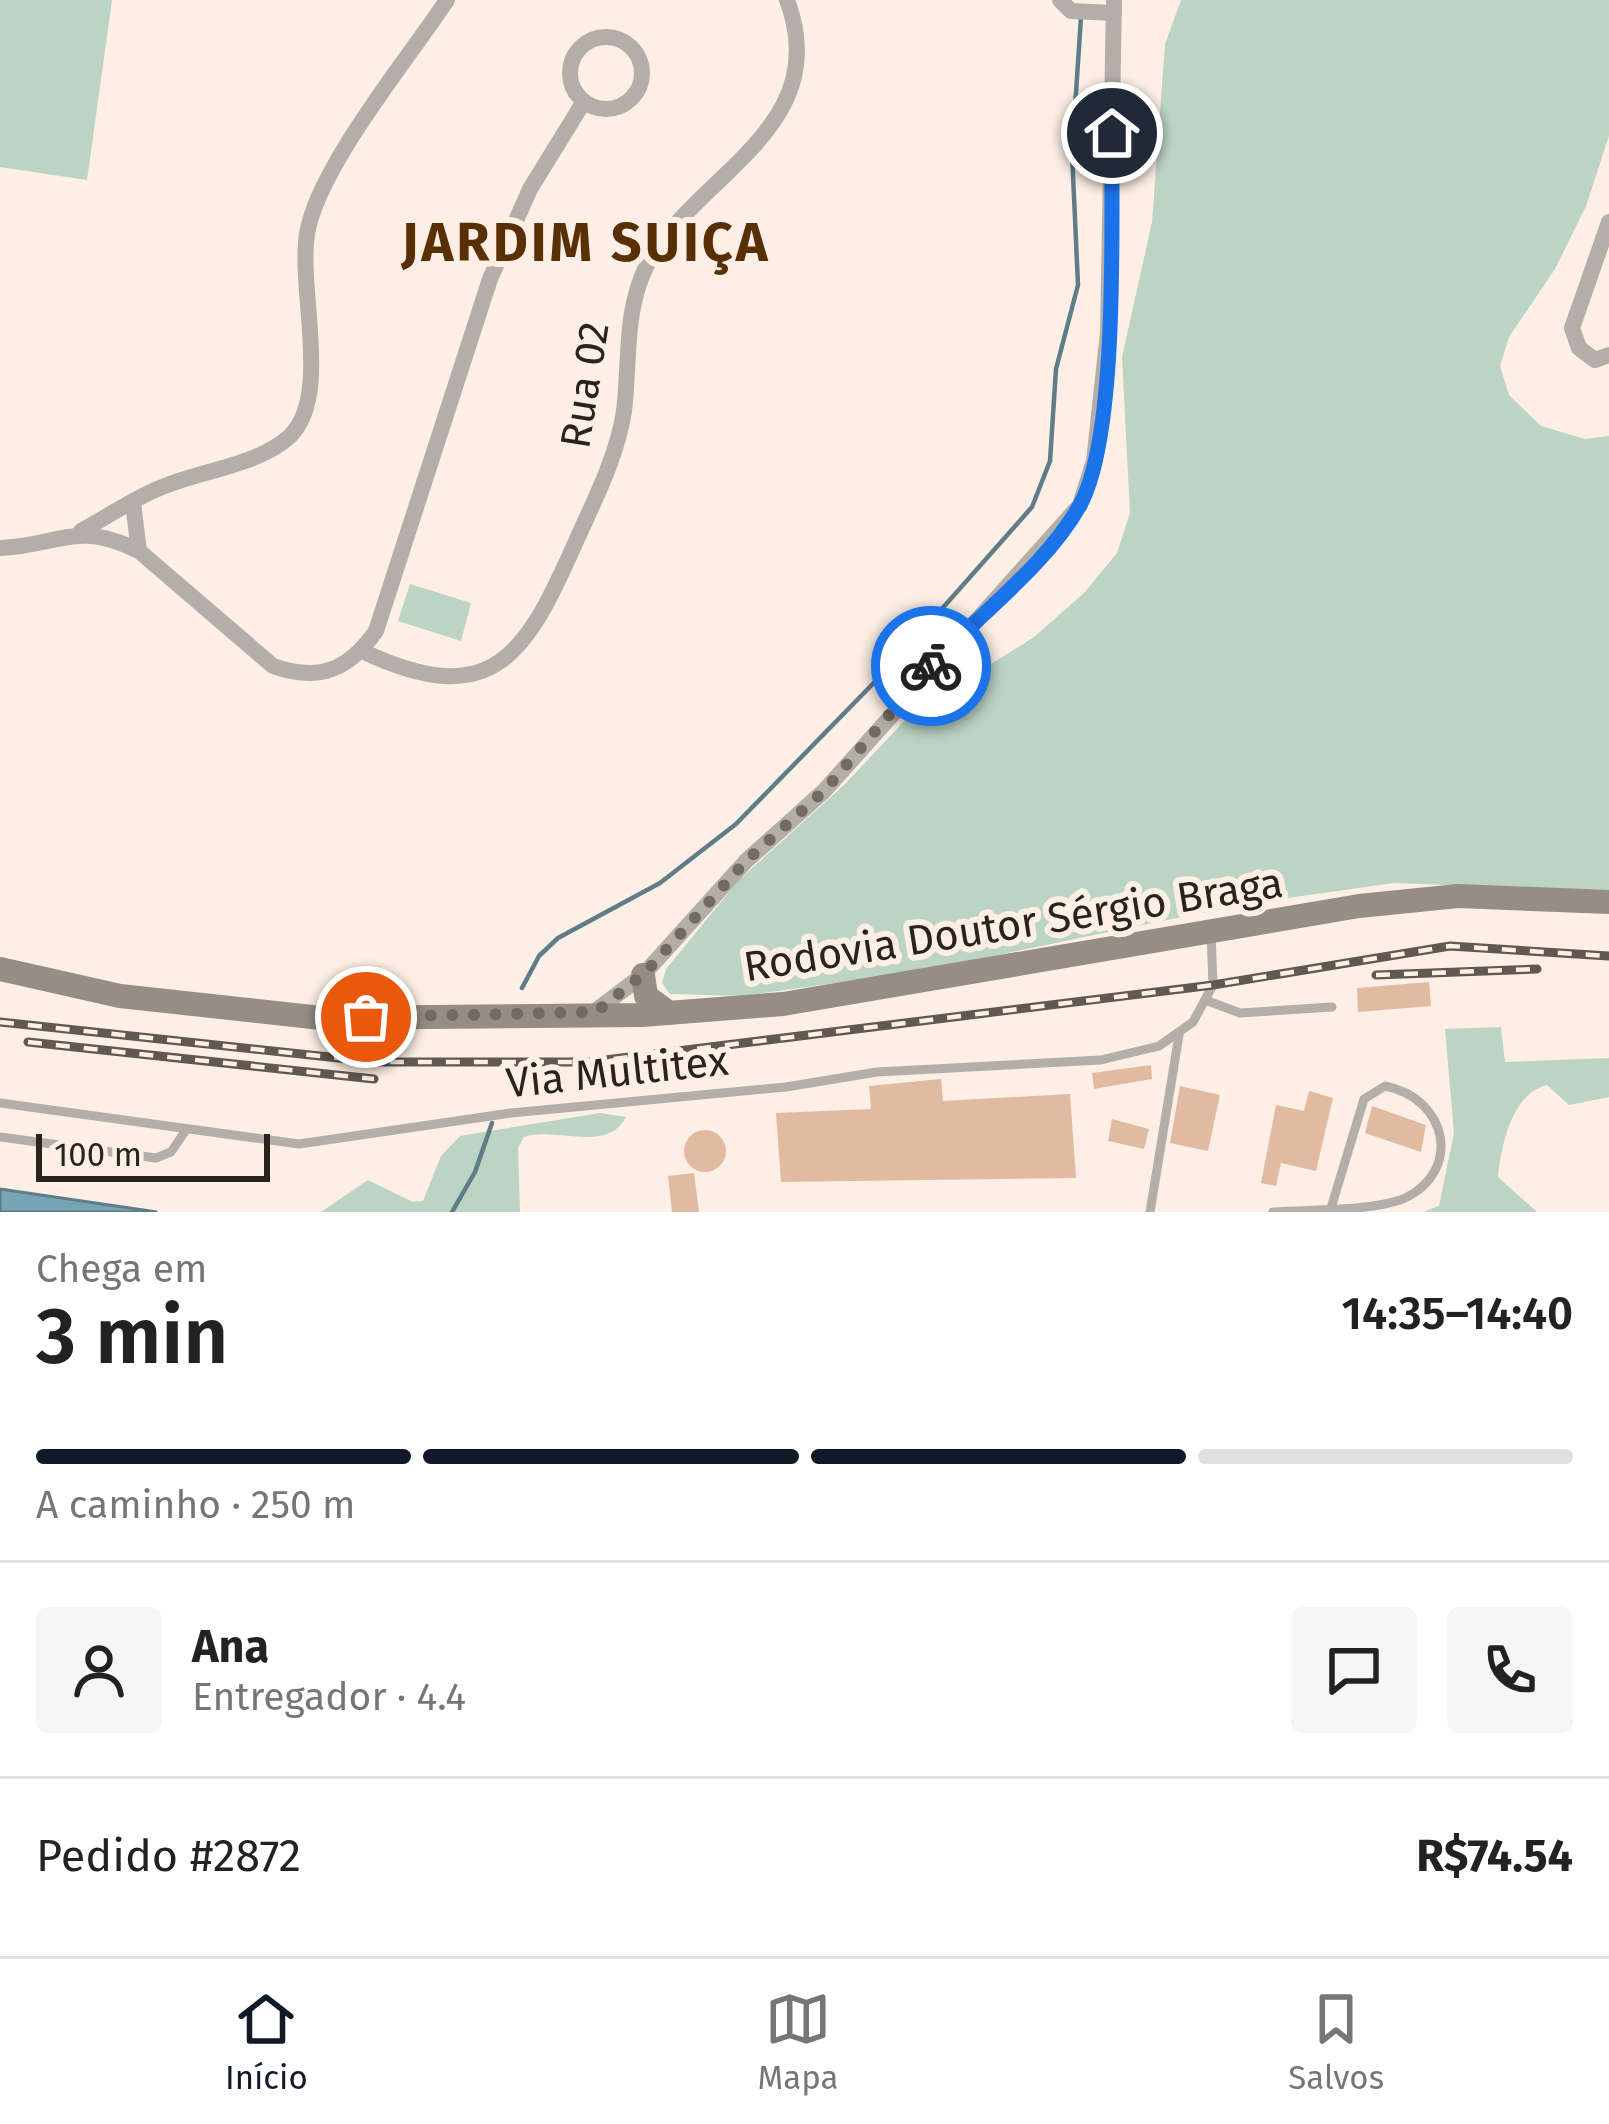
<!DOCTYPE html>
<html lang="pt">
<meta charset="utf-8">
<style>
body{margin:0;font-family:"Fira Sans",sans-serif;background:#f6f6f6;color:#222;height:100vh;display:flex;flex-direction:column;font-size:45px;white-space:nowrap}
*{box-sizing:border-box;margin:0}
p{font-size:39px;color:#767676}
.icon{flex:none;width:66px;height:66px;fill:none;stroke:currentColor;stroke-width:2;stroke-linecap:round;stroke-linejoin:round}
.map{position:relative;height:1212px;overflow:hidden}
.drawer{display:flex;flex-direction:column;background:#fff;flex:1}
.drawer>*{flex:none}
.scale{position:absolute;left:36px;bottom:30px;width:234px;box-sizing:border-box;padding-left:12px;border:6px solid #29231e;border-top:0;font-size:33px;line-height:42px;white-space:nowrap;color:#29231e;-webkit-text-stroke:9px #fdefe5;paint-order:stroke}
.pin{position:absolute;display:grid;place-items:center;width:102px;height:102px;color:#fff;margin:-51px;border:6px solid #fff;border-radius:50%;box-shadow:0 3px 12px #0007}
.courier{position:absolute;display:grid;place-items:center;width:120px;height:120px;margin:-60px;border:9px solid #1a73e8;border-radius:50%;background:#fff;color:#222;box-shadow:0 3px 15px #0007}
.summary em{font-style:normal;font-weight:600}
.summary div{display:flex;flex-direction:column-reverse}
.summary{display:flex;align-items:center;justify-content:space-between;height:204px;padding:0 36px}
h1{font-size:78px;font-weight:600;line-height:90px}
.bar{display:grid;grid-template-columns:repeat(4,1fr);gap:18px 12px;align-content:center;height:144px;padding:0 36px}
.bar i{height:15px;border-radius:9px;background:#e0e0e0}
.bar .on{background:#111827}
.bar p{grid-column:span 4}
.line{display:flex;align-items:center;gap:30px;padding:0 36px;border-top:3px solid #e0e0e0}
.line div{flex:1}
.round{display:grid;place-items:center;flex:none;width:126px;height:126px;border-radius:12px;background:#f6f6f6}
.dock{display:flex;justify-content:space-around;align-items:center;height:168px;border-top:3px solid #e0e0e0;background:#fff;font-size:33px;color:#767676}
.dock a{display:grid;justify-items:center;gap:6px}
.dock .on{color:#111827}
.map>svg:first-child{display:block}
</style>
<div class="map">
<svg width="1609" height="1212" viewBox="0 0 1609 1212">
<rect width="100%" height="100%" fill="#fdefe5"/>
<g fill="#bbd4c3">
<path d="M0,0h112l-25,180 -87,-13z"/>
<path d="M1181,0h428v136l-23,70 -31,63 -46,68 -9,29 9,29 32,31 44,13 24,-3v455l-215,-8 -155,22 -318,66 -179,25 -72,-2 -8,-11 4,-14 73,-89 106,-96 64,-68 125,-79 50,-44 33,-40 13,-40 -8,-156 30,-135 13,-178z"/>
<path d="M410,584l61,19 -10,38 -63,-20z"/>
<path d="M1501,1027l4,35 104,-4v39l-40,8 -22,-20c-35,8 -46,61 -49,92l39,35h-114l16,-6 15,-73 -9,-104z"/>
<path d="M600,1113l26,4c-19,37 -70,9 -102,20l-6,11 2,64h-199l47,-32 45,22 10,-1 18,-45 19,-20z"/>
</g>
<path fill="#76a4b5" stroke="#5f7d88" stroke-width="3" d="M0,1189l157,23h-157z"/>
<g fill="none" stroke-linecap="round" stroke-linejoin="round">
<g stroke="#5f7d88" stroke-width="4.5">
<path d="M522,988l17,-32 19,-18 102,-55 76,-59 165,-169 131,-148 18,-46 6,-92 22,-84 -6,-132 9,-136"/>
<path d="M452,1212l23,-40 17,-49"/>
</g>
</g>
<g fill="#e0bba1">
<path d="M1429,982l2,24 -73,6 -1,-24z"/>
<path d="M1151,1065l1,14 -58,10 -2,-16z"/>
<path d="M941,1079l2,22 127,-7 6,84 -295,4 -5,-69 95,-4 -2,-23z"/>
<path d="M1180,1086l40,9 -12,56 -38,-8z"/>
<path d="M1309,1091l24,7 -17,73 -35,-8 -5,23 -15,-3 15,-78 28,6z"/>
<path d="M1372,1106l54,19 -5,27 -56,-19z"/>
<path d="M1112,1119l37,10 -5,20 -36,-8z"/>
<circle cx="705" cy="1151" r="21"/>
<path d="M694,1173l5,39h-27l-4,-36z"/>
</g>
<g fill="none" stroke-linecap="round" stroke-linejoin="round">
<g stroke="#b4aea8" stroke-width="9">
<path d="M1208,1001l32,12 92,-6"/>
<path d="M0,1103l299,41 212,-31 275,-26 91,-15 224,-12 58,-14 34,-24 20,-37 -2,-52"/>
<path d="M0,1137l156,21 15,-6 15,-22"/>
<path d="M1150,1212l29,-177"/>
<path d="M1273,1212c39,-3 93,0 130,-13 60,-27 45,-101 -18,-113l-21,13 -33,109"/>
</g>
<g stroke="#b4aea8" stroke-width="16">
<path d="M1060,0l11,11 43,2"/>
<circle cx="606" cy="73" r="36"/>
<path d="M1609,222l-37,106 7,20 16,12 14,-5"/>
<path d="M133,503l6,48"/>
<path d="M81,531c29,-16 58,-36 89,-47 36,-14 89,-20 119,-47 43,-40 9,-146 18,-203 10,-65 101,-175 140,-234"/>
<path d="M0,548c62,-3 76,-28 139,3l134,115c45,16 75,5 103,-35l114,-352 40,-90 53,-86"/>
<path d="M362,651c133,63 165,1 215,-112 19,-42 40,-83 47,-128 6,-49 0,-99 22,-144 46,-92 190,-137 141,-267"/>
<path d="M590,1015l53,-40 103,-114 78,-70 256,-286 14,-44 14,-129 6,-332"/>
</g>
<g stroke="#968e84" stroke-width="24">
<path d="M0,969l120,27 201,22 321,-3 141,-11 576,-98 99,-10 151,6"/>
<path d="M643,975l3,21 23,17"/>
</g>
<defs>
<g id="rail">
<path d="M1376,975l161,-6"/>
<path d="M0,1022l376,40h213l624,-77 237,-39 159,10"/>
<path d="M28,1042l346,37"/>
</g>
</defs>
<use href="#rail" stroke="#605851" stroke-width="9"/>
<use href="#rail" stroke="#fdefe5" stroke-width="4.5" stroke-dasharray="14" stroke-linecap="butt"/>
</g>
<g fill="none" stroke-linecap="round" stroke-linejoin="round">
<path stroke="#736a64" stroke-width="12" stroke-dasharray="0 21.6" d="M366,1017l230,-5 50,-40 100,-111 78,-70 107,-125"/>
<path stroke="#1a73e8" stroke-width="15" d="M931,666c47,-51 115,-100 149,-161 39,-71 31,-286 32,-372"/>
</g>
<g text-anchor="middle" stroke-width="12" stroke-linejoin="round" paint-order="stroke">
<g font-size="42" fill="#29231e" stroke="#fdefe5">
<text transform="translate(584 385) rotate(-81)" y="15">Rua 02</text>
<text transform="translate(1013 924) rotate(-9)" y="15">Rodovia Doutor Sérgio Braga</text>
<text transform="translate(617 1071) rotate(-6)" y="15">Via Multitex</text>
</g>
<g font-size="54" font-weight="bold" letter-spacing="3" fill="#592f05" stroke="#fdefe5">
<text x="586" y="261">JARDIM SUIÇA</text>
</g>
</g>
</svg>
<div class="scale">100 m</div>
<div class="pin" style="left:366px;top:1017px;background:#ea580c"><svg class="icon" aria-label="bag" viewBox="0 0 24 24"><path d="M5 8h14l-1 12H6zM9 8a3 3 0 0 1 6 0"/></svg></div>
<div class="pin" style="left:1112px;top:133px;background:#1f2937"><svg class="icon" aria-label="home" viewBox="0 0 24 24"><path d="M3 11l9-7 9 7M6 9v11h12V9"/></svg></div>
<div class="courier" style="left:931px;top:666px"><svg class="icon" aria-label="bike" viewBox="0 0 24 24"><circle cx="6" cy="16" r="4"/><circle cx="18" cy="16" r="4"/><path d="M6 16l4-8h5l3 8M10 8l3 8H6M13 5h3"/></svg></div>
</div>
<section class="drawer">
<div class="summary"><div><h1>3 min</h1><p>Chega em</p></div><em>14:35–14:40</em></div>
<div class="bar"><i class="on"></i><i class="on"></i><i class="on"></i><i></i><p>A caminho · 250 m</p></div>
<div class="line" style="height:216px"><a class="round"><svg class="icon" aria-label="person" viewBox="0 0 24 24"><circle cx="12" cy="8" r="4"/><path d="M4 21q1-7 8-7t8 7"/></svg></a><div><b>Ana</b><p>Entregador · 4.4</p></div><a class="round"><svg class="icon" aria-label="chat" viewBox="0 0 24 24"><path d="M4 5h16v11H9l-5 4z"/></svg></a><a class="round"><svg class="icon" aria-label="phone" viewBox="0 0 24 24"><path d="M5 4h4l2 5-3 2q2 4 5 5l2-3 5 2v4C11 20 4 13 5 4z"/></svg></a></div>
<div class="line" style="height:156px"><div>Pedido #2872</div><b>R$74.54</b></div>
</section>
<nav class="dock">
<a class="on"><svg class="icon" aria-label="home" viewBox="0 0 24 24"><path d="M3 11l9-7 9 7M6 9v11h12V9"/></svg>Início</a>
<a><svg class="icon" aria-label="map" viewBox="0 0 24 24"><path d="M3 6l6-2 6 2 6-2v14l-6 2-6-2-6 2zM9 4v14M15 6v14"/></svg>Mapa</a>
<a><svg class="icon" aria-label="saved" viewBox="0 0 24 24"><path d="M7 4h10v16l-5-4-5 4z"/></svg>Salvos</a>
</nav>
